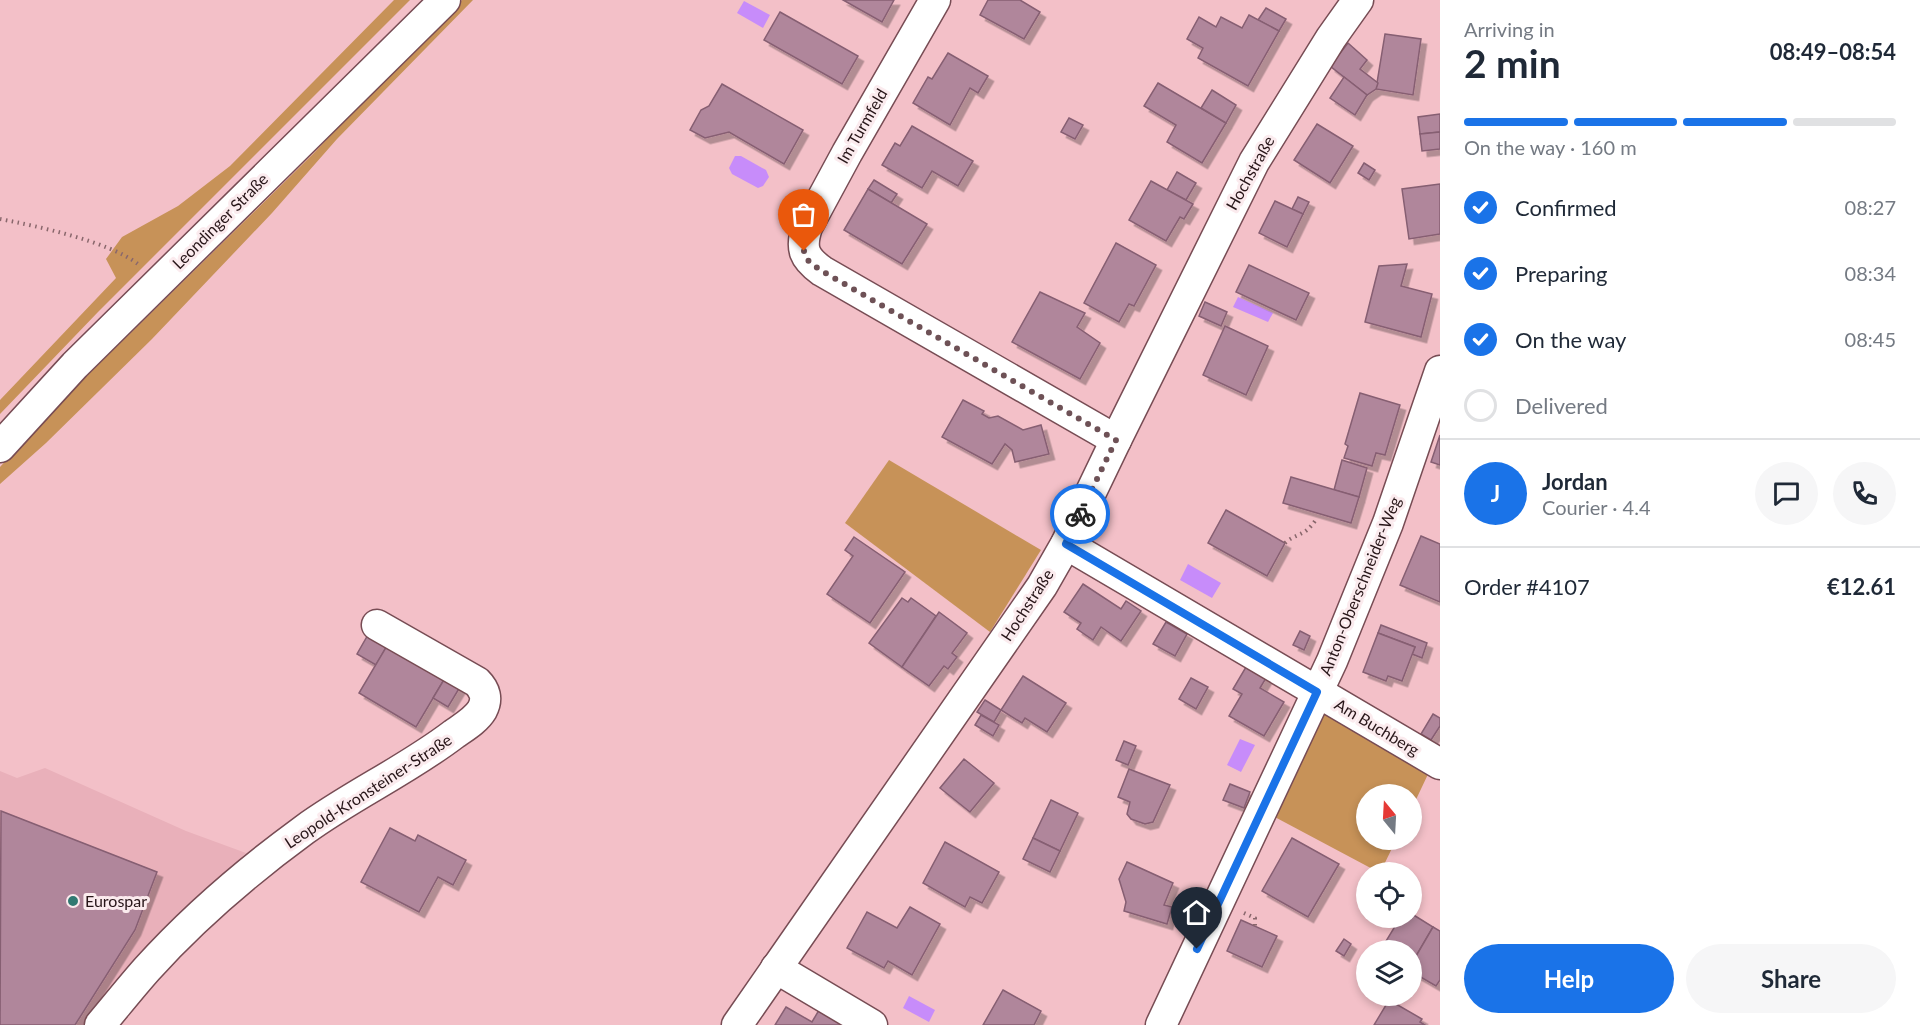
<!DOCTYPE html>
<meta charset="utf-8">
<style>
body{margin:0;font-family:Lato,sans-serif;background:#f6f6f7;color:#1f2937;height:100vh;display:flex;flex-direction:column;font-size:22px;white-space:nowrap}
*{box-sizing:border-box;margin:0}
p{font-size:20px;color:#747a83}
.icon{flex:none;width:33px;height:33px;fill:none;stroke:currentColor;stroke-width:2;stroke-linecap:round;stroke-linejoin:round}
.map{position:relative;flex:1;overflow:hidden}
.panel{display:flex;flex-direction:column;background:#fff;width:480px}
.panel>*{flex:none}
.needle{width:39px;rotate:342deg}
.tools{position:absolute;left:1356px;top:784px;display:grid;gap:12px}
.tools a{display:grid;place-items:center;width:66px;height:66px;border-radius:50%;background:#fff;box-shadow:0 3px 9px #0003;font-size:30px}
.pin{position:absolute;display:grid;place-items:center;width:51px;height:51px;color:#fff;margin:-62px -26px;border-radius:50% 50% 50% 0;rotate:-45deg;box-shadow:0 0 6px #0007}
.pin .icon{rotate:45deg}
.courier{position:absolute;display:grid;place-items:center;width:60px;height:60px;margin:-30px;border:4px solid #1a73e8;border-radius:50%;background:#fff;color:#222;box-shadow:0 2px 8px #0007}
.head em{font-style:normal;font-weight:700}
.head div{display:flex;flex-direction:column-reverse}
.head{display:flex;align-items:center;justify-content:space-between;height:102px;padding:0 24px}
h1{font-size:39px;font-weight:700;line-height:45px}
.bar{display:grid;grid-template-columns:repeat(4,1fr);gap:9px 6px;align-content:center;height:72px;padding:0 24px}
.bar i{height:8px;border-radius:4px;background:#e0e1e3}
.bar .on{background:#1a73e8}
.bar p{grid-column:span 4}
.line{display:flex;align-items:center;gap:15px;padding:0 24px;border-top:2px solid #e0e1e3}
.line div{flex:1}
.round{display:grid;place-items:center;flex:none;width:63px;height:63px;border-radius:32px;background:#f6f6f7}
ol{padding:0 24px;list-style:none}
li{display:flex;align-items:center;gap:18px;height:66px}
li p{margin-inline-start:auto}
li .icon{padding:6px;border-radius:50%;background:#1a73e8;color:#fff;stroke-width:4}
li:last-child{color:#747a83}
li i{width:33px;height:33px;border:3px solid #e0e1e3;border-radius:50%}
.cta{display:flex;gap:12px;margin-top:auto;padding:12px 24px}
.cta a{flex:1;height:69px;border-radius:36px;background:#1a73e8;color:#fff;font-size:24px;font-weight:700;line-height:69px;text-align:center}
.cta a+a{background:#f6f6f7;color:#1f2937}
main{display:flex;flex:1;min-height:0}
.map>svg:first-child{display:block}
</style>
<main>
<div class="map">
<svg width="1440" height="1025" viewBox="0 0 1440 1025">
<defs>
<filter id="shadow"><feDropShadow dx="5.5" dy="5.5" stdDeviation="0" flood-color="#0004"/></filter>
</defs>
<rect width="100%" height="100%" fill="#f3c0c8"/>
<path fill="#e9b0ba" d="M45,768l141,63 60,22 -115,110 -48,62h-83v-254l17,7z"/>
<g fill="#c79258">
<path d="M394,0h16l-312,312 -98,102v-14l116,-122 -10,-19 16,-22 56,-31 52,-40z"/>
<path d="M462,0h11l-136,139 -65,74 -120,126 -106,104 -46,41v-17l47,-52 266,-261 97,-103z"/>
<path d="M889,460l152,90 -51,82 -145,-109z"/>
<path d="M1325,711l105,59 -18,38v-13h-46v45h30l-16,33 -109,-58z"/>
</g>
<g fill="#c78cfa">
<path d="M744,1l26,14 -7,13 -26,-15z"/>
<path d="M735,156h6l25,14 3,7 -6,9 -5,2 -26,-14 -3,-6z"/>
<path d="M1238,297l35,16 -5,9 -35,-15z"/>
<path d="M1188,564l33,19 -9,15 -32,-18z"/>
<path d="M1240,739l15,6 -14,27 -14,-7z"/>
<path d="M909,996l26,14 -6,12 -26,-14z"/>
</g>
<g fill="#b0869b" stroke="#865e72" stroke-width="1.5" filter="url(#shadow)">
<path d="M843,0h51l-12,22z"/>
<path d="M988,0h32l20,12 -16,27 -44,-24z"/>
<path d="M1266,8l20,11 -7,12 -21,-11z"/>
<path d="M780,12l78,44 -16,28 -78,-44z"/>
<path d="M1249,15l30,16 -31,55 -50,-28 5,-10 -16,-9 12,-22 17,10 5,-10 21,11z"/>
<path d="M1385,34l36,5 -8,56 -37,-6z"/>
<path d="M1348,43l19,17 -7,9 18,14 -2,6 -9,6 -37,-29z"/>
<path d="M948,53l40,23 -10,17 -8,-5 -20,37 -37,-22 15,-26 4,2z"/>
<path d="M1344,77l23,18 -12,20 -25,-17z"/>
<path d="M1158,83l68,40 -24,40 -35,-21 9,-17 -32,-19z"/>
<path d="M722,84l81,46 -19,34 -55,-32 -24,6 -15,-8 11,-20 8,-4z"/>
<path d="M1212,90l24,15 -10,18 -25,-15z"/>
<path d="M1440,114v18l-20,2 -2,-17z"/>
<path d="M1069,118l14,7 -8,14 -14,-7z"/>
<path d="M1317,124l36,22 -23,37 -36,-23z"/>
<path d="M912,126l61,35 -15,25 -26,-15 -10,17 -40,-23 13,-22 5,3z"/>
<path d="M1440,132v17l-18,2 -2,-17z"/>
<path d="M1364,163l11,7 -6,10 -11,-7z"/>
<path d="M1177,172l19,11 -10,17 -19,-10z"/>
<path d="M874,180l23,14 -6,9 -23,-14z"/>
<path d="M1151,181l42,23 -9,15 -4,-2 -14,24 -37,-21z"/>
<path d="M1440,184v50l-31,5 -7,-50z"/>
<path d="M868,189l59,35 -25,40 -58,-34z"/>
<path d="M1298,197l11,5 -6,12 -11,-5z"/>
<path d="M1275,201l28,13 -16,33 -28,-14z"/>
<path d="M1116,243l40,22 -22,41 -5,-2 -10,18 -35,-19z"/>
<path d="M1407,264l-6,22 31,8 -11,43 -56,-15 14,-56z"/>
<path d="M1249,265l60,28 -13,27 -60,-28z"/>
<path d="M1040,292l45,21 -8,14 23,16 -20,36 -68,-37z"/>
<path d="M1205,302l22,10 -6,14 -22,-10z"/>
<path d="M1225,326l43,20 -22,49 -43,-20z"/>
<path d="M1360,393l40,12 -15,50 -9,-2 -4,13 -28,-8 4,-12 -3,-2z"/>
<path d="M963,400l21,11 -2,3 7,4 9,-2 25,14 18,-5 8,29 -34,8 -3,-12 -7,-6 -13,20 -50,-27z"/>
<path d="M1440,435v30l-9,-3z"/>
<path d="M1342,460l25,8 -8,29 -25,-7z"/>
<path d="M1291,477l68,20 -8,26 -68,-20z"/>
<path d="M1226,510l59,33 -18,33 -59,-33z"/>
<path d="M1421,536l19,8v58l-40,-17z"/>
<path d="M854,537l51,35 -35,51 -43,-29 26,-38 -8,-6z"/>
<path d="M1083,584l38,25 5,-8 15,10 -20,30 -20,-14 -8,13 -16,-11 4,-6 -17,-11z"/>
<path d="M902,598l6,4 3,-4 25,18 -34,51 -33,-24z"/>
<path d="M939,612l28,21 -15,20 5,4 -9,12 -4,-3 -15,20 -27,-19z"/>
<path d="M1166,622l21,12 -12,22 -22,-12z"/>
<path d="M1381,625l46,18 -5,15 -10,-4 3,-7 -37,-14z"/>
<path d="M1300,631l10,5 -6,14 -11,-5z"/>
<path d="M369,633l19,11 -12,21 -19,-11z"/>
<path d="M1378,633l37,14 -13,34 -14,-5 -2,5 -23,-9z"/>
<path d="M388,644l57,34 -29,49 -57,-34z"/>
<path d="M1246,667l20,11 -6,10 24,14 -20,34 -35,-20 13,-22 -9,-5z"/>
<path d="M1023,676l43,27 -19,29 -22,-14 -3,5 -21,-13z"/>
<path d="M445,678l15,9 -12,20 -15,-9z"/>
<path d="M1191,678l17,9 -12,22 -17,-10z"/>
<path d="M985,700l16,10 -7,12 -17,-10z"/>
<path d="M1433,714l7,4v8l-9,14 -10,-6z"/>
<path d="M981,715l18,10 -6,11 -18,-11z"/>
<path d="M1124,741l12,5 -8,19 -12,-5z"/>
<path d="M964,759l30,24 -24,29 -30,-24z"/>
<path d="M1129,769l41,16 -17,37 -8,2 -14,-5 -4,-5 3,-12 -12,-5z"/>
<path d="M1230,784l20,8 -6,16 -21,-8z"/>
<path d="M1051,800l27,13 -18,38 -27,-13z"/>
<path d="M1,811l156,61 -22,58 -60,95h-75z"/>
<path d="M390,828l25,13 3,-6 48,25 -13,25 -15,-8 -19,35 -58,-30z"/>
<path d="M1033,838l27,13 -10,21 -27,-13z"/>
<path d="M1292,838l47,26 -31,53 -46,-26z"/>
<path d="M945,842l54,30 -17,31 -12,-6 -5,10 -42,-24z"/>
<path d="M1127,862l46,21 -9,22 8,2 -5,17 -43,-13 2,-9 -7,-23z"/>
<path d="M910,907l30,17 -28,51 -24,-14 -4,7 -37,-20 20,-36 30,16z"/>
<path d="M1412,914l21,13 -21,36v-12h-32l20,-33h12z"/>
<path d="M1241,920l36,16 -15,31 -35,-16z"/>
<path d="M1433,927l7,4v49l-4,6 -24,-14v-9z"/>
<path d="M1344,939l7,5 -7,12 -8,-5z"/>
<path d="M1003,990l38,21 -7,14h-51z"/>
<path d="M1389,1000l33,19 -2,3 5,3h-51z"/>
<path d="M786,1007l26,15 7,-12 26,15h-70z"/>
</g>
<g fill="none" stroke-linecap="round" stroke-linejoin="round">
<defs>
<g id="minor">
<path d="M935,0l-88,153 -40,74c-7,22 -3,31 15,44l294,169"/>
<path d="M0,447l75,-82 370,-365"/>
<path d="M1066,544l374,220"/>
<path d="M776,968l96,57"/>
<path d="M100,1025c16,-19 31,-38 47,-56 47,-52 101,-98 157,-139 48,-35 103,-60 150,-96 10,-7 22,-14 28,-24 6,-11 3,-20 -5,-28l-100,-57"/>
<path d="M737,1025l305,-439 24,-42 50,-104 138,-278 77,-124 27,-38"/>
<path d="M1161,1025l171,-364 56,-138 52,-152"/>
</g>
</defs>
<use href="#minor" stroke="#774c54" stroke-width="33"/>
<g stroke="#89676c" stroke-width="4" stroke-dasharray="1.5 4.5" stroke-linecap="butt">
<path d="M0,219c37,7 110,23 138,45"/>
<path d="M1285,543c11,-10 19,-6 30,-22"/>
<path d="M1244,913l11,5v8"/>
</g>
<use href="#minor" stroke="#fff" stroke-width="30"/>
</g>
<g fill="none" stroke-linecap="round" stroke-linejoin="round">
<path stroke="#6e5156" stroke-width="6" stroke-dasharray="0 10.8" d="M804,251l5,11 13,9 294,169 -36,74"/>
<path stroke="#1a73e8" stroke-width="8" d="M1080,514l-14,30 251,148 -120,257"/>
</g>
<circle fill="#317972" stroke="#fbebee" stroke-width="2" cx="73" cy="901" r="6"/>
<g text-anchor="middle" stroke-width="6" stroke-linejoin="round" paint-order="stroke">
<g font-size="16" fill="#271518" stroke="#fbebee">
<text transform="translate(862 126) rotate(-60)" y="6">Im Turmfeld</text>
<text transform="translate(1250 173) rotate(-61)" y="6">Hochstraße</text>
<text transform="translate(220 221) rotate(-45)" y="6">Leondinger Straße</text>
<text transform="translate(1360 586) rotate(-68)" y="6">Anton-Oberschneider-Weg</text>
<text transform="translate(1027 605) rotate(-57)" y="6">Hochstraße</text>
<text transform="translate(1377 727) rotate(31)" y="6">Am Buchberg</text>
<text transform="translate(368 791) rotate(-33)" y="6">Leopold-Kronsteiner-Straße</text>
</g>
<g font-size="16" fill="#271518" stroke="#fbebee" text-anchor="start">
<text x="85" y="907">Eurospar</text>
</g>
</g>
</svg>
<div class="tools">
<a><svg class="needle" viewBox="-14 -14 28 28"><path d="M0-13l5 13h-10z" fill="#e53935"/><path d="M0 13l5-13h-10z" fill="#747a83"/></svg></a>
<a><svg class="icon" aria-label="locate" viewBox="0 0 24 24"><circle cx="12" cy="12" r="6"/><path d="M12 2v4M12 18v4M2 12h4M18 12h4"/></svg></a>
<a><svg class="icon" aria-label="layers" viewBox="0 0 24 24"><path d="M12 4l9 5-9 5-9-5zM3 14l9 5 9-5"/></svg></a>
</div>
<div class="pin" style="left:804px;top:251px;background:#ea580c"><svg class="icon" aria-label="bag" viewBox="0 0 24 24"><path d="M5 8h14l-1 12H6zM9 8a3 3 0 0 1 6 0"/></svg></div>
<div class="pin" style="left:1197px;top:949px;background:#1f2937"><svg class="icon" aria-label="home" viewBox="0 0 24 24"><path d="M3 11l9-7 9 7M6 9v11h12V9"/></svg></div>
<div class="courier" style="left:1080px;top:514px"><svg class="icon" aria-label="bike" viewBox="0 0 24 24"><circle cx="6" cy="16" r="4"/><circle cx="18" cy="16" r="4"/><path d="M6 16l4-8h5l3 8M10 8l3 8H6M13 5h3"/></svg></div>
</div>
<section class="panel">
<div class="head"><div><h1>2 min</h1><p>Arriving in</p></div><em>08:49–08:54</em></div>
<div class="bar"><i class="on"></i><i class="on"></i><i class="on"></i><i></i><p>On the way · 160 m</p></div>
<ol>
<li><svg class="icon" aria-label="check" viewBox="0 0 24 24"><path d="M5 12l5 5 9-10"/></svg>Confirmed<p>08:27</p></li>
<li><svg class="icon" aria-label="check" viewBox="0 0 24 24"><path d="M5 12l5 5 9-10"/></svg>Preparing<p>08:34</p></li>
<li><svg class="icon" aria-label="check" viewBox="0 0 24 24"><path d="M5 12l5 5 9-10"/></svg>On the way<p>08:45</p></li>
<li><i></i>Delivered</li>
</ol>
<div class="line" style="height:108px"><b class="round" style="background:#1a73e8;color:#fff">J</b><div><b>Jordan</b><p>Courier · 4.4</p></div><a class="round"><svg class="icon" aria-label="chat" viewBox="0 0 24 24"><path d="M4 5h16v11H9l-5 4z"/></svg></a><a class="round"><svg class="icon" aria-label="phone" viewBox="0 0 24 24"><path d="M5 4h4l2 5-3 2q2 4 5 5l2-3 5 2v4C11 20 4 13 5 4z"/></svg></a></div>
<div class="line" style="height:78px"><div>Order #4107</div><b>€12.61</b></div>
<div class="cta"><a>Help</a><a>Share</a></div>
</section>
</main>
